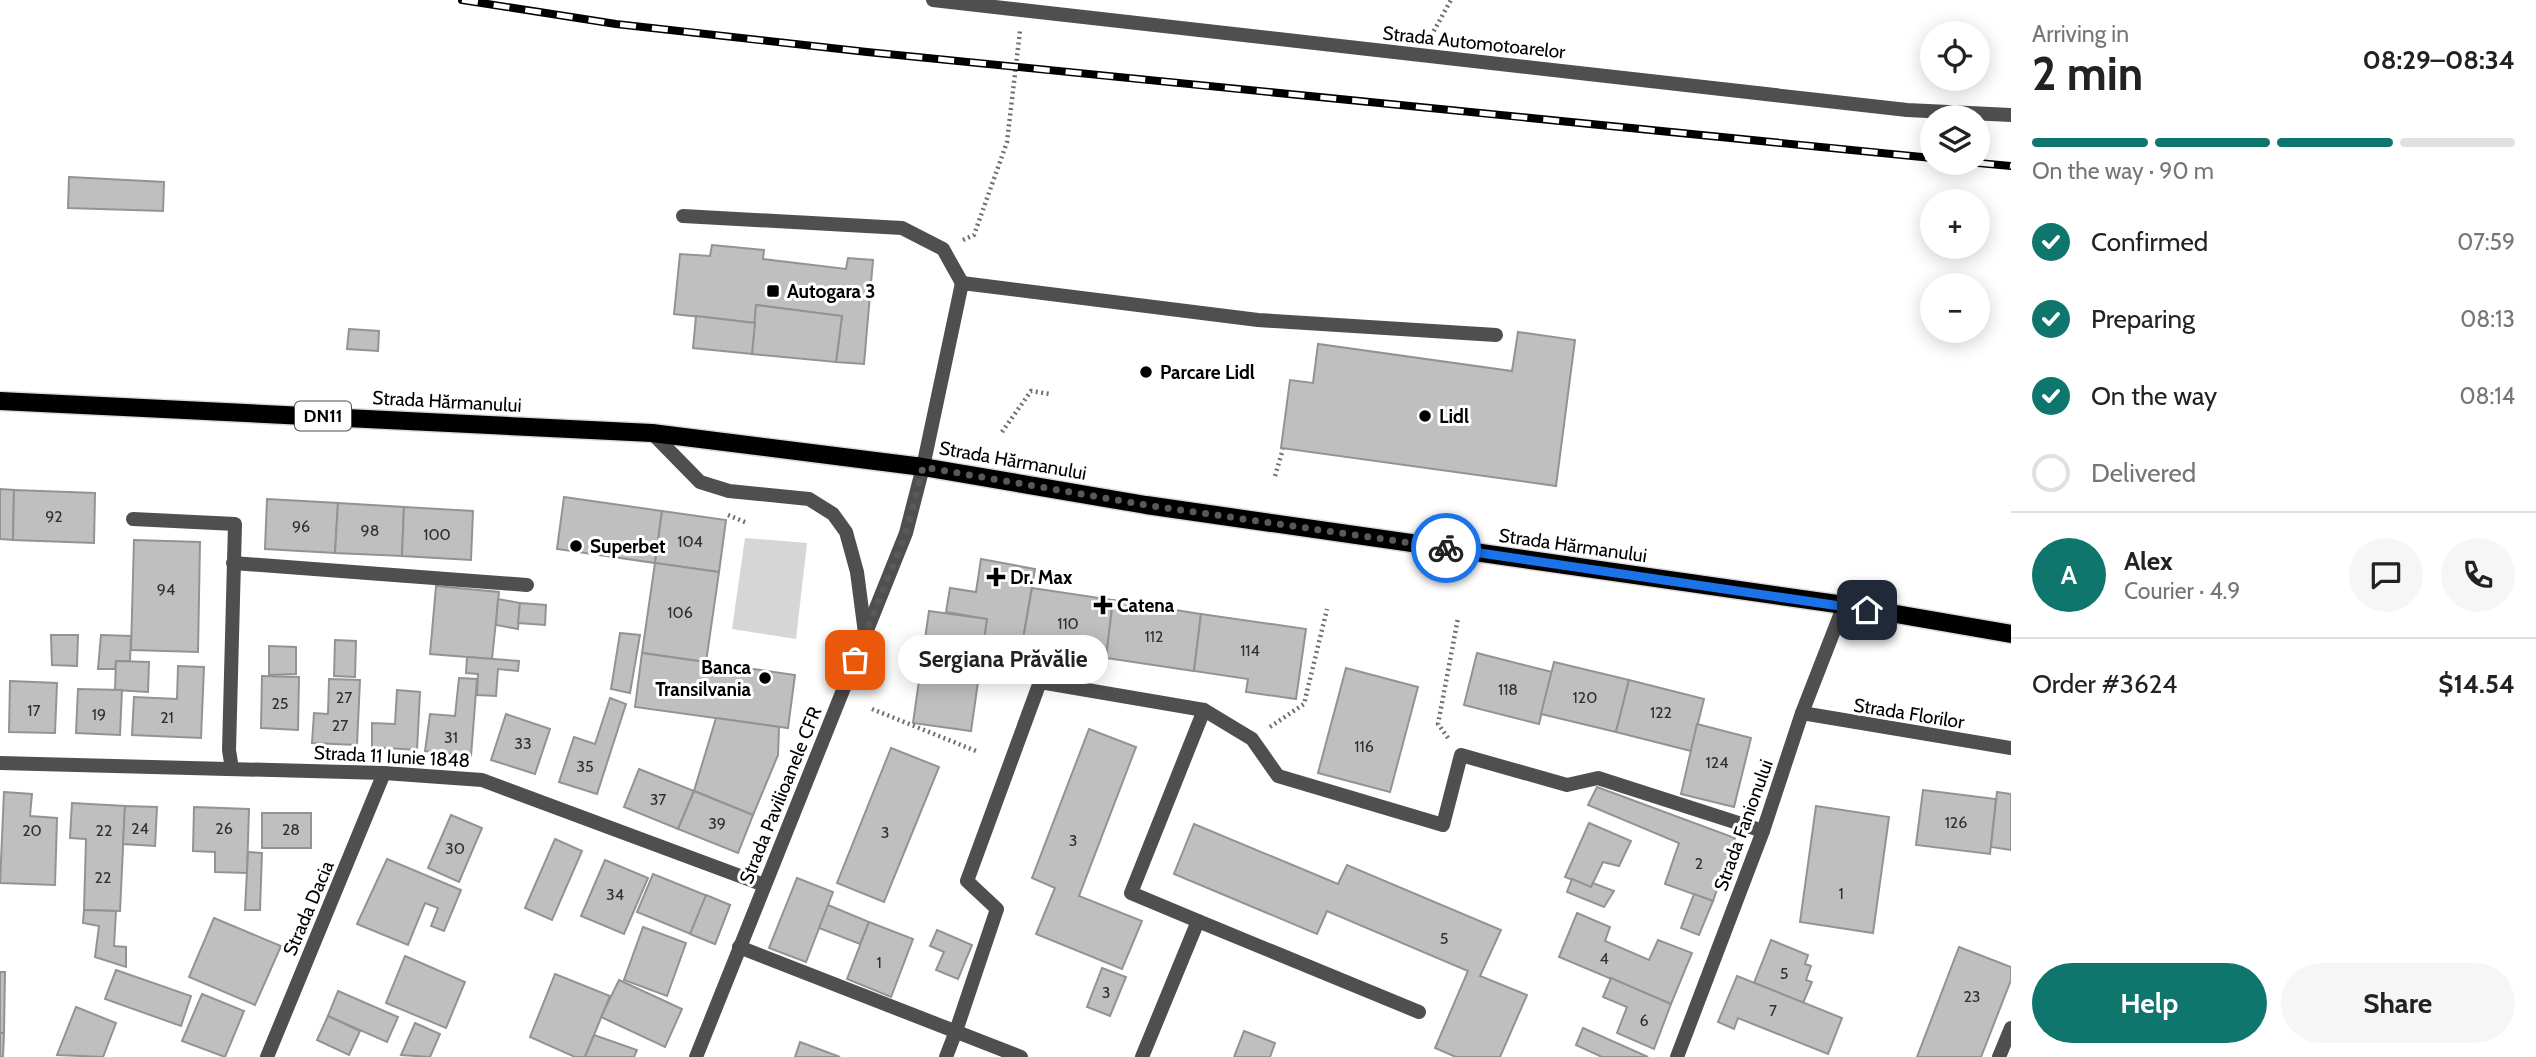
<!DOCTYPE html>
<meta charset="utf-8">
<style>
body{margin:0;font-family:Cabin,sans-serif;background:#f6f6f6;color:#222;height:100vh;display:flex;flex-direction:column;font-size:26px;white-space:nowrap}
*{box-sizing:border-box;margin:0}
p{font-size:23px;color:#767676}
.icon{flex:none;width:38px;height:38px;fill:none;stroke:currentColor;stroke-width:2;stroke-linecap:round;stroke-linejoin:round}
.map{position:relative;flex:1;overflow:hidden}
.panel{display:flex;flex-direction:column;background:#fff;width:525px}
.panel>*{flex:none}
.buttons{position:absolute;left:1920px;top:21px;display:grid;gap:14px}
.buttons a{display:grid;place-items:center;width:70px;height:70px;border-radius:50%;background:#fff;box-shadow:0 4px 18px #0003;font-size:35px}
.pin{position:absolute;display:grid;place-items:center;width:60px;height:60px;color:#fff;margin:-30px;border-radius:14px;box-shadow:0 4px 10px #0006}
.courier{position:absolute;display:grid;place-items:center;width:70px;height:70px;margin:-35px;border:5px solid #1a73e8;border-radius:50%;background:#fff;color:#222;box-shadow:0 2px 9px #0007}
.bubble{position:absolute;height:49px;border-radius:24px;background:#fff;box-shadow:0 4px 18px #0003;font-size:23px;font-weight:800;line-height:49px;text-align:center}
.headline em{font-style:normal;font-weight:800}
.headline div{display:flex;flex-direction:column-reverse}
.headline{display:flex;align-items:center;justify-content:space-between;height:119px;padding:0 21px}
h1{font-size:46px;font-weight:800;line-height:52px}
.bar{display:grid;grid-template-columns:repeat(4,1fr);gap:10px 7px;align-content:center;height:84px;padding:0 21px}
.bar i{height:9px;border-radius:5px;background:#e0e0e0}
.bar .active{background:#0f766e}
.bar p{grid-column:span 4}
.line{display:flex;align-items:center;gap:18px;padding:0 21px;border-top:2px solid #e0e0e0}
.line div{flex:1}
.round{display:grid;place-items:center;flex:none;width:74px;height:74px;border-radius:37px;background:#f6f6f6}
ol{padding:0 21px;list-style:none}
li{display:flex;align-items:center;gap:21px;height:77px}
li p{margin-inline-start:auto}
li .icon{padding:7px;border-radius:50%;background:#0f766e;color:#fff;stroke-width:4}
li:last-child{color:#767676}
li i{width:38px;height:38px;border:4px solid #e0e0e0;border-radius:50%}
.cta{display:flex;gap:14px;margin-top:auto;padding:14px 21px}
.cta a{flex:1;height:80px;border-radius:42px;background:#0f766e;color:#fff;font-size:28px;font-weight:800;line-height:80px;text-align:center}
.cta a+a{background:#f6f6f6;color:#222}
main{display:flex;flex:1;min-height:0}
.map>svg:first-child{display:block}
</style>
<main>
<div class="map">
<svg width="2011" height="1057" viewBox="0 0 2011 1057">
<rect width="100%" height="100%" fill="#fff"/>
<path fill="#d6d6d6" d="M745,538l62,5 -11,96 -64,-10z"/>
<g fill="#bfbfbf" stroke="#939393" stroke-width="2">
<path d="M69,177l95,5 -1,29 -95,-3z"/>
<path d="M712,245l52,5 -1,9 83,10 2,-11 25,2 -9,104 -28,-2 6,-46 -86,-11 -1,18 -81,-9 6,-60 30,2z"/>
<path d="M756,305l86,11 -6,46 -84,-8z"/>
<path d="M696,316l59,7 -3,31 -59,-6z"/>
<path d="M349,329l30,2 -1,20 -31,-2z"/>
<path d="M1518,332l57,8 -19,146 -275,-38 9,-68 23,3 5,-39 194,27z"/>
<path d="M0,489l14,1 -1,50 -13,-1z"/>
<path d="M14,490l81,3 -1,50 -81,-3z"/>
<path d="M564,497l98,14 -7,52 -98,-14z"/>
<path d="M267,499l71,4 -3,50 -70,-4z"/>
<path d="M338,503l66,4 -2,49 -67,-3z"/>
<path d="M404,507l69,4 -2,49 -69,-4z"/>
<path d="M662,511l64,9 -7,52 -64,-9z"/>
<path d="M134,540l66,2 -2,110 -67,-2z"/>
<path d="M981,559l54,10 -13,76 -39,-6 4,-20 -41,-7 4,-24 26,4z"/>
<path d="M655,563l64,9 -13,90 -64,-9z"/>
<path d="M436,586l63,6 -7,67 -62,-5z"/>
<path d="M1032,588l81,12 -7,58 -84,-13z"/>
<path d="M498,599l22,4 -2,26 -22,-4z"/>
<path d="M1113,600l88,14 -7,57 -88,-13z"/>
<path d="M520,603l26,2 -1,20 -27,-2z"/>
<path d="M929,611l58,8 -16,112 -58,-8z"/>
<path d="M1201,614l105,15 -10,70 -50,-7 2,-13 -54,-8z"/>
<path d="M620,633l20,2 -10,58 -19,-4z"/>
<path d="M51,635h27l-1,31 -25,-1z"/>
<path d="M101,635l30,1 -1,25h-14l-1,8h-17z"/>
<path d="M335,640l21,1 -1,36 -21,-1z"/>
<path d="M269,646l27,1v27l-27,1z"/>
<path d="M642,653l153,22 -7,53 -153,-21z"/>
<path d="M1477,653l75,19 -13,52 -75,-19z"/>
<path d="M467,657l52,4 -1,10 -20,-2 -2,27 -19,-1 1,-21 -12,-1z"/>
<path d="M116,661l33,1 -1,30 -33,-2z"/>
<path d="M1554,662l75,18 -13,52 -75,-18z"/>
<path d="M178,666l26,1 -3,71 -69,-3 2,-38 43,2z"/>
<path d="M1346,668l72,19 -28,105 -72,-19z"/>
<path d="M262,676l37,1 -1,53 -37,-2z"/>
<path d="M459,678l18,1 -6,77 -46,-5 5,-37 25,2z"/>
<path d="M329,679l31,1 -3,65 -45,-2 2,-30 14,1z"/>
<path d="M1629,680l75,19 -13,52 -75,-19z"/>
<path d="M10,681l47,2 -2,50 -46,-1z"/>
<path d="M78,689l44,1 -2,45 -44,-2z"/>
<path d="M397,690l23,2 -3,58 -45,-3v-24l23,1z"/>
<path d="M610,698l16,6 -29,90 -38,-12 15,-45 21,7z"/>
<path d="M506,714l44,15 -15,45 -44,-14z"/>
<path d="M716,718l63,9 -1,28 -25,60 -59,-24z"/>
<path d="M1697,724l54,14 -17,69 -53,-13z"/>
<path d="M1089,729l47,18 -57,149 63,25 -20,48 -86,-35 19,-46 -23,-10z"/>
<path d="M891,748l48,19 -55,135 -47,-19z"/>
<path d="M639,769l55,22 -16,38 -54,-22z"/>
<path d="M1597,787l138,51 -22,63 -48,-17 14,-41 -91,-38z"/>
<path d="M1923,790l73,9 -6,55 -74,-9z"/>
<path d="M694,791l59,24 -15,38 -60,-24z"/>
<path d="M4,792l28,2 -2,22 27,2 -2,67 -55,-2z"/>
<path d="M1997,792l14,2v56l-20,-3z"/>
<path d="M72,803l53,3 -5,105 -36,-1 2,-71 -16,-1z"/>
<path d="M125,806l32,1 -2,39 -32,-2z"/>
<path d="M1816,806l73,11 -16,116 -73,-11z"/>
<path d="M194,807l55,2 -2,64 -32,-1v-20l-22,-1z"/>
<rect x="262" y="813" width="49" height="35"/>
<path d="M451,815l31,13 -23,54 -31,-14z"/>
<path d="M1589,823l42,18 -12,25 -16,-4 -12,25 -26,-10z"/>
<path d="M1194,824l144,60 9,-19 154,65 -21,46 47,19 -27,62h-44l-21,-9 33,-77 -141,-60 -10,23 -143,-60z"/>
<path d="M555,839l27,12 -30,69 -27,-12z"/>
<path d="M248,852l14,1 -2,57h-15z"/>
<path d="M387,859l74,31 -17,41 -13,-5 7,-18 -13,-5 -17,42 -51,-21z"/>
<path d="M605,860l43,18 -24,56 -43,-18z"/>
<path d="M653,874l77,31 -15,39 -78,-32z"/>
<path d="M797,878l36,14 -27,70 -37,-14z"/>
<path d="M1572,879l19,8 2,-4 21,8 -10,16 -37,-15z"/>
<path d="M1694,894l19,7 -14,34 -18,-7z"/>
<path d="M706,895l24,10 -15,39 -25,-10z"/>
<path d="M828,905l41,17 -9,22 -41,-16z"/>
<path d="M84,910l32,1 -2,35 12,1v20l-31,-10 4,-31 -16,-3z"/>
<path d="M1577,913l33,14 -5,14 44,19 9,-20 34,13 -21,51 -112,-47z"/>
<path d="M214,918l67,28 -26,59 -66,-28z"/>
<path d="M869,922l44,17 -22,58 -44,-18z"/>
<path d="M643,927l43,16 -19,53 -43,-16z"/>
<path d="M937,930l35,15 -14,34 -22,-9 8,-18 -14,-6z"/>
<path d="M1771,940l37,15 -3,9 6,2 -5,14 6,2 -9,21 -49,-20z"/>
<path d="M1959,947l52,20v13l-30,77h-64z"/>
<path d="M405,956l60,26 -19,46 -60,-25z"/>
<path d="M1102,968l24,9 -16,39 -23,-9z"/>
<path d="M116,970l75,26 -10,30 -76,-27z"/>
<path d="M0,972h5l-1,61h-4z"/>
<path d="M555,974l55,22 -25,61h-10l-45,-20z"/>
<path d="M1737,976l105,42 -14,36 -90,-36 -4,11 -16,-7z"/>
<path d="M1611,978l60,26 -17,45 -37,-16 10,-26 -24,-10z"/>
<path d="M619,980l63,29 -17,38 -64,-30z"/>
<path d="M338,991l60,26 -11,25 -59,-26z"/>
<path d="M202,994l42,17 -19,46 -43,-16z"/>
<path d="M76,1007l40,16 -13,34 -46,-2z"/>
<path d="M328,1016l32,15 -11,24 -32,-15z"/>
<path d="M415,1023l25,11 -10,23 -29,-2z"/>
<path d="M1583,1028l65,29h-46l-26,-12z"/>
<path d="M1244,1031l31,12 -5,14h-36z"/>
<path d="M0,1033h4l-1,24h-3z"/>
<path d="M594,1035l43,15 -3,7h-49z"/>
<path d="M800,1042l40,15h-45z"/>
</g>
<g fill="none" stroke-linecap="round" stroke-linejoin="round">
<defs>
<path id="primary" d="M0,401l652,32 271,34 223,38 698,100 167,29"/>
</defs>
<use href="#primary" stroke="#dbdbdb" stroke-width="21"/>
<g stroke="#717171" stroke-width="4.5" stroke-dasharray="2 3.5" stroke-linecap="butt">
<path d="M1431,36l20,-36"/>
<path d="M963,240l11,-5 33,-93 13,-111"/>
<path d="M1002,432l29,-41 19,3"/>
<path d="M1275,476l8,-27"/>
<path d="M728,515l19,8"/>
<path d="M872,709l104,42"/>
<path d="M1270,727l34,-23 23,-95"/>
<path d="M1448,738l-10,-14 20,-106"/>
</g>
<g stroke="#4f4f4f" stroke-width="14">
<path d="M683,216l219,12 41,21 19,34"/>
<path d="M923,467l39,-184 296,37 238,15"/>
<path d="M133,519l102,5 -6,226 3,19"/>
<path d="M233,563l294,22"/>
<path d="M1198,921l221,91"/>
<path d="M956,1031l41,-122 -30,-28 73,-199 164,28 48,29 26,37 165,49 18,-70 106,30 31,-7 165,53"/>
<path d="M1142,1057l56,-136 -67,-28 73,-183"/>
</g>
<g stroke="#4f4f4f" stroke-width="14">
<path d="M933,0l974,110 104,5"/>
<path d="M652,433l48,49 29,9 80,8 24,15 13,18 11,40 8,61"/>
<path d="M1802,713l209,35"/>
<path d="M0,763l384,10 98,7 282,105"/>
<path d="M739,947l282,110"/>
<path d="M267,1057l117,-284"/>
<path d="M696,1057l210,-524 17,-66"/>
<path d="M946,1057l10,-26"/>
<path d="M1677,1057l86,-226 39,-118 42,-108"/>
<path d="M1999,1057l12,-29"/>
</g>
<use href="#primary" stroke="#000" stroke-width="18"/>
<defs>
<g id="rail">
<path d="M462,0l154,24 251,28 1065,106"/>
<path d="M1978,163l33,3"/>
</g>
</defs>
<use href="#rail" stroke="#000" stroke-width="8"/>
<use href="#rail" stroke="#fff" stroke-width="5" stroke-dasharray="16" stroke-linecap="butt"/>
</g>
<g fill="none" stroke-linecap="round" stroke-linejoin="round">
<path stroke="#595959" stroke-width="7" stroke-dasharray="0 12.6" d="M855,660l51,-127 17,-66 223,38 300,43"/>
<path stroke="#1a73e8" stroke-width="9" d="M1446,548l421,62"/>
</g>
<g fill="#000" stroke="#fff" stroke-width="2.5">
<rect x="766" y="284" width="14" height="14" rx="3.5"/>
<circle cx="1146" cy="372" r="7"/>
<circle cx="1425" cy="416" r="7"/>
<circle cx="576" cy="546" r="7"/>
<path d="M992.5 566.5h7v7h7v7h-7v7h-7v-7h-7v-7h7z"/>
<path d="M1099.5 594.5h7v7h7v7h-7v7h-7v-7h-7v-7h7z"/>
<circle cx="765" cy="678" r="7"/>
</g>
<g text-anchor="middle" stroke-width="6" stroke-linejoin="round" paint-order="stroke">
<g font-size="16" fill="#303030">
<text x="54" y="522">92</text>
<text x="301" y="532">96</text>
<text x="370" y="536">98</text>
<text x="437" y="540">100</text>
<text x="690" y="547">104</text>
<text x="166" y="595">94</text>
<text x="680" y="618">106</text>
<text x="1068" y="629">110</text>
<text x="1154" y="642">112</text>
<text x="1250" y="656">114</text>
<text x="1508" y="695">118</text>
<text x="344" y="703">27</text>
<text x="1585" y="703">120</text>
<text x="280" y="709">25</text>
<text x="34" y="716">17</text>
<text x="1661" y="718">122</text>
<text x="99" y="720">19</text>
<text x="167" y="723">21</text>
<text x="340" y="731">27</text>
<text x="451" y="743">31</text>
<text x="523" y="749">33</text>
<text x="1364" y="752">116</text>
<text x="1717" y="768">124</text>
<text x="585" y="772">35</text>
<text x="658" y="805">37</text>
<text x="1956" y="828">126</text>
<text x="717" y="829">39</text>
<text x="140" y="834">24</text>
<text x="224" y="834">26</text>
<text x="291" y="835">28</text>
<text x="32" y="836">20</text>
<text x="104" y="836">22</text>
<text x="885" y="838">3</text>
<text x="1073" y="846">3</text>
<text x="455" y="854">30</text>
<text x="1699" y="869">2</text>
<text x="103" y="883">22</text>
<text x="1841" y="899">1</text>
<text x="615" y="900">34</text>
<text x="1444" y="944">5</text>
<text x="1604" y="964">4</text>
<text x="879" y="968">1</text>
<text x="1784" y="979">5</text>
<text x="1106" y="998">3</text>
<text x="1972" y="1002">23</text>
<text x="1773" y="1016">7</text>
<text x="1644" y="1026">6</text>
</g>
<rect fill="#fff" stroke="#4c4c4c" stroke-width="2" x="295" y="401.5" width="56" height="29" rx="5"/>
<g font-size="18" font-weight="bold" fill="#000">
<text x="323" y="422">DN11</text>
</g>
<g font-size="19" fill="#000" stroke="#fff">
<text transform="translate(1474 42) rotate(6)" y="7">Strada Automotoarelor</text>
<text transform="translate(447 401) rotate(3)" y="7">Strada Hărmanului</text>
<text transform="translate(1013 460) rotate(10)" y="7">Strada Hărmanului</text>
<text transform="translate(1573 545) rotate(8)" y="7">Strada Hărmanului</text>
<text transform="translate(1909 713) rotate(9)" y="7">Strada Florilor</text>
<text transform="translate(392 756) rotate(3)" y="7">Strada 11 Iunie 1848</text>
<text transform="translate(780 795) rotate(-68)" y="7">Strada Pavilioanele CFR</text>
<text transform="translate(1743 825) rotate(-70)" y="7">Strada Fanionului</text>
<text transform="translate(308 908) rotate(-67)" y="7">Strada Dacia</text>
</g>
<g font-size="19" font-weight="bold" fill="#000" stroke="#fff" text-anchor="start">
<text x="787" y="298">Autogara 3</text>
<text x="1160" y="379">Parcare Lidl</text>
<text x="1439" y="423">Lidl</text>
<text x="590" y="553">Superbet</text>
<text x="1010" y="584">Dr. Max</text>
<text x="1117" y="612">Catena</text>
<text x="751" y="674" text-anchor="end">Banca<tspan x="751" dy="22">Transilvania</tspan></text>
</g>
</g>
</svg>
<div class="buttons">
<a><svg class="icon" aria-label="locate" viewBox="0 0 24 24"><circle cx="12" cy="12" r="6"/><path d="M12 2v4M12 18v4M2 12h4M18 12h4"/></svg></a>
<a><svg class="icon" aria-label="layers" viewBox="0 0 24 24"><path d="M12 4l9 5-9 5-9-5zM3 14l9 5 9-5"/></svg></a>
<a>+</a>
<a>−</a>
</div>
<div class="pin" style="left:855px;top:660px;background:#ea580c"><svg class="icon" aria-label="bag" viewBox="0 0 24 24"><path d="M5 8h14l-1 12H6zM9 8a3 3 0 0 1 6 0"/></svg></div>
<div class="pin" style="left:1867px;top:610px;background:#1f2937"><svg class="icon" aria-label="home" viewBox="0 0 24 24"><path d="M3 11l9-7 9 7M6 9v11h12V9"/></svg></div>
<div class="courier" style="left:1446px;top:548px"><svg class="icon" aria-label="bike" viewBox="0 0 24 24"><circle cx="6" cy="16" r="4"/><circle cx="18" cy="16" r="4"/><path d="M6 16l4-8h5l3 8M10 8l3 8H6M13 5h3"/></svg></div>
<div class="bubble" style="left:898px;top:635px;width:210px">Sergiana Prăvălie</div>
</div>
<section class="panel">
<div class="headline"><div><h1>2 min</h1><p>Arriving in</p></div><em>08:29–08:34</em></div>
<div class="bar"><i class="active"></i><i class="active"></i><i class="active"></i><i></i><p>On the way · 90 m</p></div>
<ol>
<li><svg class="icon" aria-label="check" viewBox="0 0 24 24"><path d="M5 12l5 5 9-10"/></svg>Confirmed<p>07:59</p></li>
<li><svg class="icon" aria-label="check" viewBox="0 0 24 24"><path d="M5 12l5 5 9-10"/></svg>Preparing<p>08:13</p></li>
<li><svg class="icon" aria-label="check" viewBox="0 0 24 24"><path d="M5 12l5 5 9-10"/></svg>On the way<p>08:14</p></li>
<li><i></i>Delivered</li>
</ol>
<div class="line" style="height:126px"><b class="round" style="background:#0f766e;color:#fff">A</b><div><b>Alex</b><p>Courier · 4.9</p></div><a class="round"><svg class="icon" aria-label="chat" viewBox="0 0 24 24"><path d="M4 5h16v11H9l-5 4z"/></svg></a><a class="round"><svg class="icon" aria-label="phone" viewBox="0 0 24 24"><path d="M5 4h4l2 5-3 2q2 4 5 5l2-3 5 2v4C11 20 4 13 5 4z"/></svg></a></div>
<div class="line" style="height:91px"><div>Order #3624</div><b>$14.54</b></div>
<div class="cta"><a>Help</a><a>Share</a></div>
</section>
</main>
